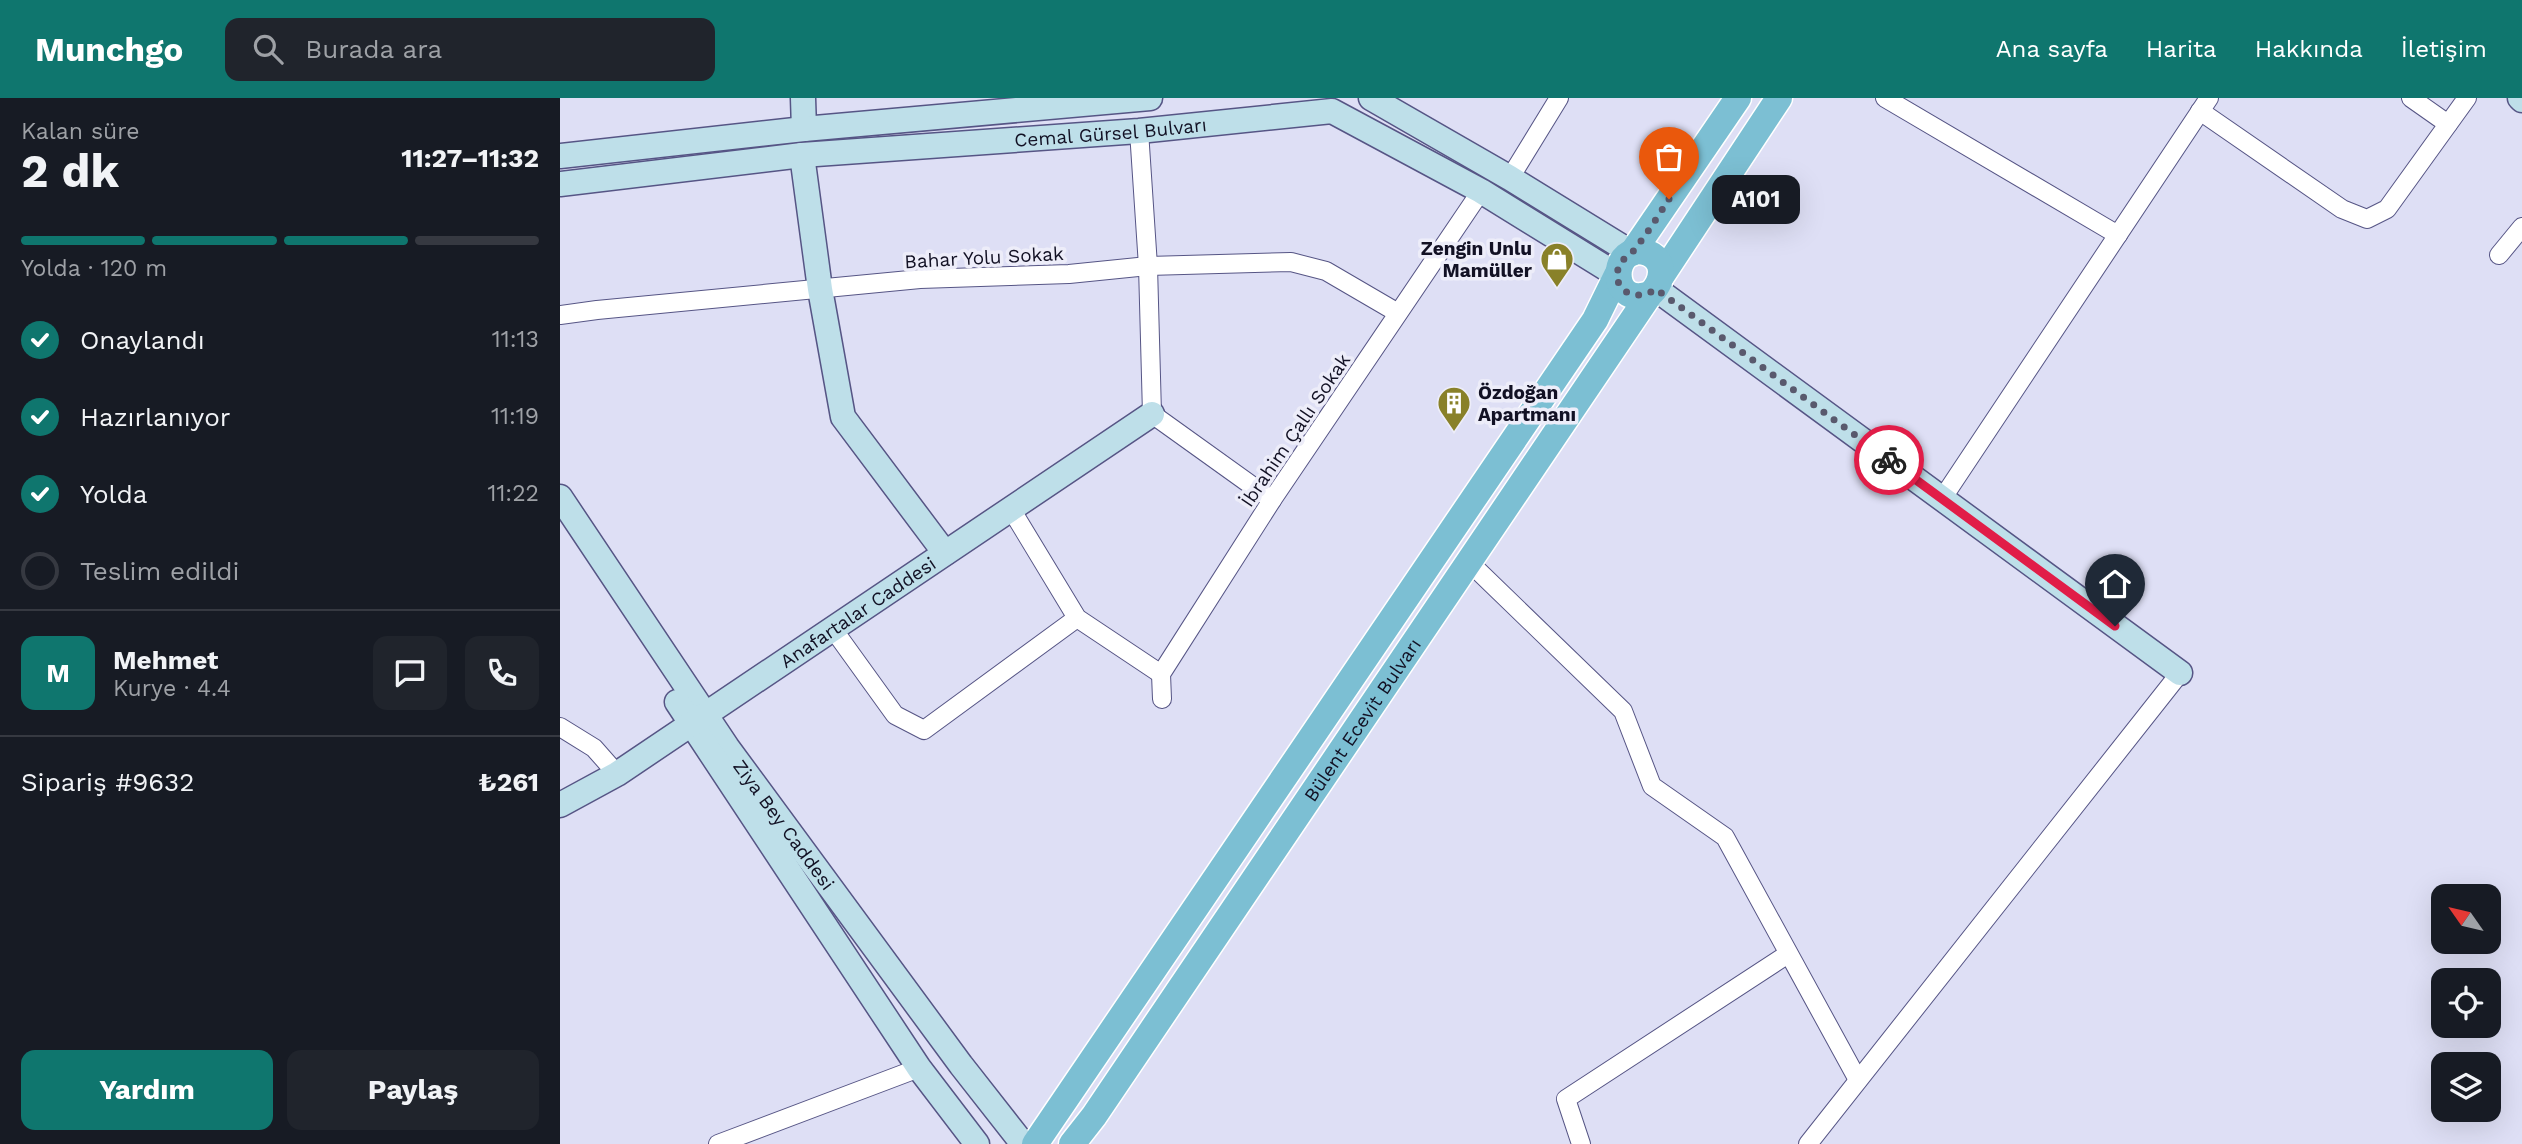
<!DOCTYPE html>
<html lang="tr">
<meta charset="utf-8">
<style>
body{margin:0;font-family:"Work Sans",sans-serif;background:#20242c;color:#f1f3f6;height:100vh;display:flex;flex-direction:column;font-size:26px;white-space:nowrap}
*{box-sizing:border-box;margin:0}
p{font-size:23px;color:#9ea1a6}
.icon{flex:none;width:38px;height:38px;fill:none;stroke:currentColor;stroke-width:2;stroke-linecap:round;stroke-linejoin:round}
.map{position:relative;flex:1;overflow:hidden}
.details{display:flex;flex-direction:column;background:#171b24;width:560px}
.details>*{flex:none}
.needle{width:46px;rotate:304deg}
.buttons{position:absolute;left:1871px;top:786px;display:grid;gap:14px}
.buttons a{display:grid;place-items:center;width:70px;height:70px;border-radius:14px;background:#171b24;box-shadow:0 7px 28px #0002;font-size:35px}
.pin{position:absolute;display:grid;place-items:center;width:60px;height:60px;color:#fff;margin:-72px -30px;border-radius:50% 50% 50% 0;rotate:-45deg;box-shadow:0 0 7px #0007}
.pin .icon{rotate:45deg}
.courier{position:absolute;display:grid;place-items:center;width:70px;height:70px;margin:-35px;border:5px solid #e11d48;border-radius:50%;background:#fff;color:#222;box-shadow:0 2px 9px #0007}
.bubble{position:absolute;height:49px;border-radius:14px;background:#171b24;box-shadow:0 7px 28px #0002;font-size:23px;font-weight:700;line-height:49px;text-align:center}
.overview em{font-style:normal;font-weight:700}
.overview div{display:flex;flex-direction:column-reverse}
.overview{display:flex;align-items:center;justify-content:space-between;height:119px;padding:0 21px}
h1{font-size:46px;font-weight:700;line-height:52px}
.bar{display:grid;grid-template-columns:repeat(4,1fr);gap:10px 7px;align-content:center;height:84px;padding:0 21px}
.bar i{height:9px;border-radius:5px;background:#363941}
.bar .on{background:#0f766e}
.bar p{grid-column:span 4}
.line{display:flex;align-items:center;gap:18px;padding:0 21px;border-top:2px solid #363941}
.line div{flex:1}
.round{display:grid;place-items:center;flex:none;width:74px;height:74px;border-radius:14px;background:#20242c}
ol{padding:0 21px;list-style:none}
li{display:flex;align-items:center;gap:21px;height:77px}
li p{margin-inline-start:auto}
li .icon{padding:7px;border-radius:50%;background:#0f766e;color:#fff;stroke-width:4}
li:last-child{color:#9ea1a6}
li i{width:38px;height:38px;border:4px solid #363941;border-radius:50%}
.cta{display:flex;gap:14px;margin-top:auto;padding:14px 21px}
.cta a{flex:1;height:80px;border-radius:14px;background:#0f766e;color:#fff;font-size:28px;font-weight:700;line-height:80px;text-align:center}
.cta a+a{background:#20242c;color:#f1f3f6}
header{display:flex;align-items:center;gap:42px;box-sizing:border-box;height:98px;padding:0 35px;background:#0f766e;color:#fff}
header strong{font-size:33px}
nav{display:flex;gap:38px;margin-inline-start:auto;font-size:24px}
.search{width:490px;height:63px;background:#20242c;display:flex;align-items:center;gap:18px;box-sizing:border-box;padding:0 24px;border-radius:14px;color:#9ea1a6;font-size:26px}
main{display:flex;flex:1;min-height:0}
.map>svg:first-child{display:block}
</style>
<header>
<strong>Munchgo</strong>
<div class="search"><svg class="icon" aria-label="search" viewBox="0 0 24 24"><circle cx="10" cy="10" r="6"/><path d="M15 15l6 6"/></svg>Burada ara</div>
<nav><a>Ana sayfa</a><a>Harita</a><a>Hakkında</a><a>İletişim</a></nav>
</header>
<main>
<section class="details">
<div class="overview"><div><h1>2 dk</h1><p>Kalan süre</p></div><em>11:27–11:32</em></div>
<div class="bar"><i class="on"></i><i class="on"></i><i class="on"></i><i></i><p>Yolda · 120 m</p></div>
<ol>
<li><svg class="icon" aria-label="check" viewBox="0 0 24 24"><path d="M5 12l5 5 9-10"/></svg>Onaylandı<p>11:13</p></li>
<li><svg class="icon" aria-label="check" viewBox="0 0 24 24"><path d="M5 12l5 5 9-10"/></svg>Hazırlanıyor<p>11:19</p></li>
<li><svg class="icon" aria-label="check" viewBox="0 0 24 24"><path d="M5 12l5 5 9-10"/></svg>Yolda<p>11:22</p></li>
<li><i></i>Teslim edildi</li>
</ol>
<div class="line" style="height:126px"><b class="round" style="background:#0f766e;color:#fff">M</b><div><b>Mehmet</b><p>Kurye · 4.4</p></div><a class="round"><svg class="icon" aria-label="chat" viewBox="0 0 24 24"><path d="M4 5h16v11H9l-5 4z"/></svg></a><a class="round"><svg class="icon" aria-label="phone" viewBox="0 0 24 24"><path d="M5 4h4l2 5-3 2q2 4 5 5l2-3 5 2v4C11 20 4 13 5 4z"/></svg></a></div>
<div class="line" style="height:91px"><div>Sipariş #9632</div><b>₺261</b></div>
<div class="cta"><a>Yardım</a><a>Paylaş</a></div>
</section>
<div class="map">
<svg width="1962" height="1046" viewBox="0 0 1962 1046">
<rect width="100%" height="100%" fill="#dedff5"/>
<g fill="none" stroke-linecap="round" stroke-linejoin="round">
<defs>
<g id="street">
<path d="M1325,0l233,137"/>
<path d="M1851,0l37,26"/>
<path d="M1640,13l142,98 25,10 20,-10 80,-111"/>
<path d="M579,33l9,135 4,148 120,86"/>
<path d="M950,80l49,-80"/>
<path d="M1939,157l23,-28"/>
<path d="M0,217l37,-5 323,-31 149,-5 79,-8 143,-4 35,9 72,42"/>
<path d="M1382,401l267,-401"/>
<path d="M451,411l66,109 84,56"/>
<path d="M908,463l155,150 29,75 73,51 133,243"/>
<path d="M273,531l62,86 29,15 153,-112"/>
<path d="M602,601l-1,-25 111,-174 209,-309"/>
<path d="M0,629l34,21 23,26"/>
<path d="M158,1046l201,-76"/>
<path d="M1021,1046l-15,-45 222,-145"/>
<path d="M1248,1046l372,-471"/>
</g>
<g id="secondary">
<path d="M243,0l1,31"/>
<path d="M811,0l139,80 122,75"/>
<path d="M1960,0l2,2"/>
<path d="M242,57l18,134 23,128 102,136"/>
<path d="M0,58l244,-27 346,-31"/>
<path id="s1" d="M0,86l242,-29 337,-24 193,-20 149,80 136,84"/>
<path d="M1096,191l524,384"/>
<path id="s2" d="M0,399l167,250 234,318 62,79"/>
<path d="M117,604l242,366 58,76"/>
<path id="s3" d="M0,707l57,-31 535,-360"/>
</g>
<g id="primary">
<path d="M1072,155l106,-155"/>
<path d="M1102,177l117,-177"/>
<path d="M475,1046l560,-824 22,-45"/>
<path id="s4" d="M512,1046l22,-28 556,-822c13,-11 17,-33 -2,-41 -37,-14 -42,56 2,41"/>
</g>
</defs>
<use href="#street" stroke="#565585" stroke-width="20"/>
<use href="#secondary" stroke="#565585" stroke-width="27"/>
<use href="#primary" stroke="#fff" stroke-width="29"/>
<use href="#street" stroke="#fff" stroke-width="18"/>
<use href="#secondary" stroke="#bedfe9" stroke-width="24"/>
<use href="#primary" stroke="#7cbfd3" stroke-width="26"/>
</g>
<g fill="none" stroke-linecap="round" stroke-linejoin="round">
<path stroke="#59596d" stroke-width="7" stroke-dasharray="0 12.6" d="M1109,101c-11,17 -22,35 -35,51 -4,6 -12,8 -15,16 -9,25 18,37 37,23l233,171"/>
<path stroke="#e11d48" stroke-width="9" d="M1329,362l226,166"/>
</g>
<defs>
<symbol id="shop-pin" viewBox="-11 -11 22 30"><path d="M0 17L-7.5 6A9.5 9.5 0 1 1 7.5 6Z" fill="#898129" stroke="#ededf9"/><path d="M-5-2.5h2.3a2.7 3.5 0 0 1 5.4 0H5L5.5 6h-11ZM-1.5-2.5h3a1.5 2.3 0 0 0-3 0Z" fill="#fff"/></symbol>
<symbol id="building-pin" viewBox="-11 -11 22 30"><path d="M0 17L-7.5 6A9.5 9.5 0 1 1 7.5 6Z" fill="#898129" stroke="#ededf9"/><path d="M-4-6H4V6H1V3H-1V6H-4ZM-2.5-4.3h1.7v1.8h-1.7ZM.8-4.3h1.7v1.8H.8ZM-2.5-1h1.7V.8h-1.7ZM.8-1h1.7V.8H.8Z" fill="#fff"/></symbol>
</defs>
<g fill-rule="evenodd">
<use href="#shop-pin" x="978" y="142" width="38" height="52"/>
<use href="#building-pin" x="875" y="286" width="38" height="52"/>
</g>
<g text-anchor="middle" stroke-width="7" stroke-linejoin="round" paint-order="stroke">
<g font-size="19" fill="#121124" stroke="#ededf9">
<text dy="7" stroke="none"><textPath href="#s1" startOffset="553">Cemal Gürsel Bulvarı</textPath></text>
<text transform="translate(424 159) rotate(-3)" y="7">Bahar Yolu Sokak</text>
<text transform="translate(735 332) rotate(-56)" y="7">İbrahim Çallı Sokak</text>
<text dy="7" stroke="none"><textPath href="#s3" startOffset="355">Anafartalar Caddesi</textPath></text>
<text dy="7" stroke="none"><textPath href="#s4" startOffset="514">Bülent Ecevit Bulvarı</textPath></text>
<text dy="7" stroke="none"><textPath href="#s2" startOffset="397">Ziya Bey Caddesi</textPath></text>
</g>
<g font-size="19" font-weight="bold" fill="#121124" stroke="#ededf9" text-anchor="end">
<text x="972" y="157">Zengin Unlu<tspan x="972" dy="22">Mamüller</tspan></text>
<text x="918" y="301" text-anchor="start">Özdoğan<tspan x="918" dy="22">Apartmanı</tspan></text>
</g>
</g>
</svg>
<div class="buttons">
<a><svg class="needle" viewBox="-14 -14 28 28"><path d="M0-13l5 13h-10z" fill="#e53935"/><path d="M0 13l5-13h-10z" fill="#9ea1a6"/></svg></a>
<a><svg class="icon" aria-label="locate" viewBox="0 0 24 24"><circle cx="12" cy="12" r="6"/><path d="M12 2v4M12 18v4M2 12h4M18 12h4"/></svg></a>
<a><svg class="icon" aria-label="layers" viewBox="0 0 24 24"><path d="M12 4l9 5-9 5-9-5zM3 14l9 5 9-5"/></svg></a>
</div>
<div class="pin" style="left:1109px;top:101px;background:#ea580c"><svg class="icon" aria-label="bag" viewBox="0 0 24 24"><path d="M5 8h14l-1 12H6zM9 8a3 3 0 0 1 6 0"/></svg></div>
<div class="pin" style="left:1555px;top:528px;background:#1f2937"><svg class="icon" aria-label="home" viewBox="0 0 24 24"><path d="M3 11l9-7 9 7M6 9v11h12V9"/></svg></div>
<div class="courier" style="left:1329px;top:362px"><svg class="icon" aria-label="bike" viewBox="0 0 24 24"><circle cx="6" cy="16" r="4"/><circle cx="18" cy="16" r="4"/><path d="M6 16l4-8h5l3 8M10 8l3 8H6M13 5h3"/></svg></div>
<div class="bubble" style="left:1152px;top:77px;width:88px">A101</div>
</div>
</main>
